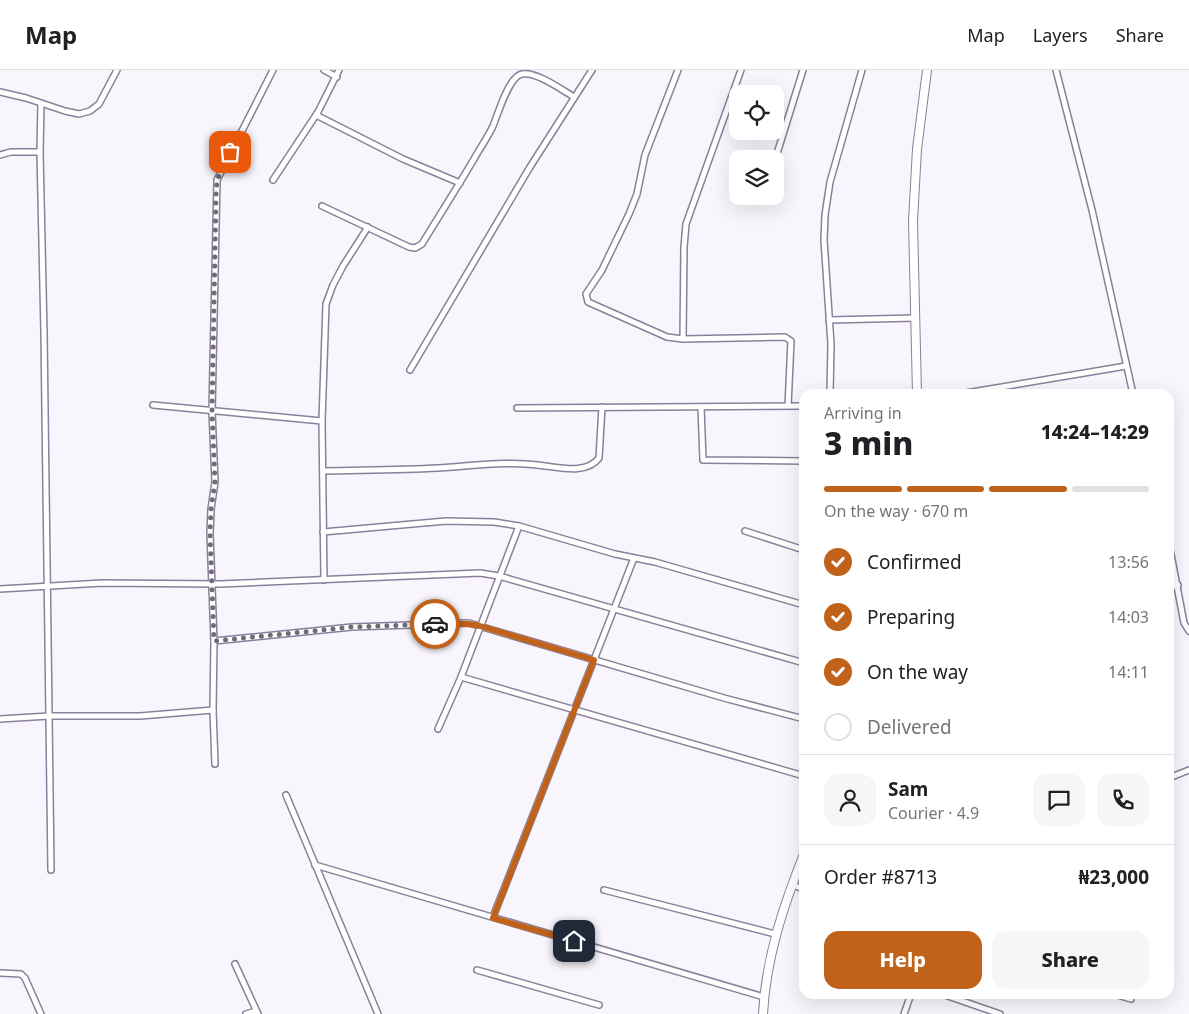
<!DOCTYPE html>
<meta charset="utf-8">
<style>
body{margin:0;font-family:"Noto Sans",sans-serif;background:#f6f6f6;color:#202124;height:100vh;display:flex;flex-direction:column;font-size:19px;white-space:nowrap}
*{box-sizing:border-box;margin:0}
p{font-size:16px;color:#757577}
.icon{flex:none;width:28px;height:28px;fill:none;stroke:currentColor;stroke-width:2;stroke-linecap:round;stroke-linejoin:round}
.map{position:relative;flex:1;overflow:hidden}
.panel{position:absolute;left:799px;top:319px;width:375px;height:610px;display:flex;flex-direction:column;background:#fff;border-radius:15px;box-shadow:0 5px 20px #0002}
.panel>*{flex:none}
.buttons{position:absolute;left:729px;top:15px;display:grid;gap:10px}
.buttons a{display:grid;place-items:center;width:55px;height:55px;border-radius:10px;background:#fff;box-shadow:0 5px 20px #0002;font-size:25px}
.pin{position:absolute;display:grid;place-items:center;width:42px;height:42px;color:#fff;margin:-21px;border-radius:10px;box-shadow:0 2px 8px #0006}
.courier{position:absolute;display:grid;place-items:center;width:50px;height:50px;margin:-25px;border:4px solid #c1621a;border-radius:50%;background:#fff;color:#222;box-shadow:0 1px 6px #0007}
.overview em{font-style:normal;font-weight:800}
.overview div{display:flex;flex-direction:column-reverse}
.overview{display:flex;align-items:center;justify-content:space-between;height:85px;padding:0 25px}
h1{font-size:32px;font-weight:800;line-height:38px}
.bar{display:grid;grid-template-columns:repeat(4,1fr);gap:8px 5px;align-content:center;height:60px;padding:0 25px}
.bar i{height:6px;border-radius:4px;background:#e0e0e0}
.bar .selected{background:#c1621a}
.bar p{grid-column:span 4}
.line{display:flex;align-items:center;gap:12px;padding:0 25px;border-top:1px solid #e0e0e0}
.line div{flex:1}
.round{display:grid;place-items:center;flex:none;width:52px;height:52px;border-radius:15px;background:#f6f6f6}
ol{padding:0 25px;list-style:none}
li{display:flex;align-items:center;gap:15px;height:55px}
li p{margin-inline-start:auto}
li .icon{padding:5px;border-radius:50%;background:#c1621a;color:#fff;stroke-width:4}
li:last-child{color:#757577}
li i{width:28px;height:28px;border:2px solid #e0e0e0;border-radius:50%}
.primary-button{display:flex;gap:10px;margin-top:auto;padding:10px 25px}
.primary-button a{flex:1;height:58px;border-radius:15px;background:#c1621a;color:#fff;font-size:20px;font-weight:800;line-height:58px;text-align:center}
.primary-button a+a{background:#f6f6f6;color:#202124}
header{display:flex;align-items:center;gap:30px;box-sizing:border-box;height:70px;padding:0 25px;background:#fff;border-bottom:1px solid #e0e0e0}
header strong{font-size:24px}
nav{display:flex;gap:28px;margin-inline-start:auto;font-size:18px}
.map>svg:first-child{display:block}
</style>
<header>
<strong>Map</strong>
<nav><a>Map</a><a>Layers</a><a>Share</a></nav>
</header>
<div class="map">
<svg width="1189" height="944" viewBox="0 0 1189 944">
<rect width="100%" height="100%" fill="#f8f6fc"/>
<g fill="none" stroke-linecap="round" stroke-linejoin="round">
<defs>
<g id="street">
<path d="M324,0l13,7"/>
<path d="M678,0l-33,85 -8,39 -8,20 -27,56 -16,24 2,8 79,35 16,2 102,-2 6,4 -3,65"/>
<path d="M1056,0l36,140 41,184"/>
<path d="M0,22l26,6 39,13 14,3 11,-3 9,-7 18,-34"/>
<path d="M41,33l-1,49 4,181 7,537"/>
<path d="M316,45l87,44 57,24"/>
<path d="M0,85l11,-3h29"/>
<path d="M775,90l28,-90"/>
<path d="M273,110l45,-68 21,-42"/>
<path d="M763,129l1,-3"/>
<path d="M322,136l87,41 6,1 7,-4c17,-28 35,-56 52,-85 6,-11 14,-22 19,-33 5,-12 16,-50 29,-52 14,-3 40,16 52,23"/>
<path d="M829,250l86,-2"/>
<path d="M683,269l1,-92 2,-23 55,-154"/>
<path d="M410,300l120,-203 62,-97"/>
<path d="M830,324l1,-50 -7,-104 1,-25 5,-33 32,-112"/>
<path d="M960,324l166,-28"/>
<path d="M153,335l169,16"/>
<path d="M701,337l2,53 101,1"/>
<path d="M517,338l287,-2"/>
<path d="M323,401c38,-1 77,-1 115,-3 35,-2 72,-8 107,-2 17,2 42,8 54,-8l3,-51"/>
<path d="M745,461l59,19"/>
<path d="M323,462l123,-11 48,1 25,4 96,28 40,8 149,43"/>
<path d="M1169,474l15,79 5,8"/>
<path d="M324,510l-2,-159 4,-117 7,-19 10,-19 25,-39"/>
<path d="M1169,517l9,-2"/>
<path d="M0,519l102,-6 118,1 260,-11 19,3 305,87"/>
<path d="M214,571l138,-14 117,-4 255,75 80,21"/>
<path d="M461,607l343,99"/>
<path d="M0,649l49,-3h91l73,-6"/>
<path d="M438,659l23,-52 58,-151"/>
<path d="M215,694l-2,-54 1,-69 -4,-108 1,-24 4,-27 -3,-71 5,-231 56,-110"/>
<path d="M1169,708l20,-8"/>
<path d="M286,725l92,219"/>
<path d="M315,795l449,132"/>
<path d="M792,815l12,4"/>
<path d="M604,820l171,44"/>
<path d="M493,847l141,-359"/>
<path d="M235,894l23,50"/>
<path d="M477,900l122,35"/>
<path d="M0,903l21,1 4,4 16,36"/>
<path d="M942,924l58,20"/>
<path d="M1114,924l17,5"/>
<path d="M246,944l10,-3"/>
<path d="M904,944l7,-20"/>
</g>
<g id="secondary">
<path d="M917,324l-4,-173 4,-72 10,-79"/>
<path d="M763,944c3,-56 20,-107 41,-160"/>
</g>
</defs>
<use href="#street" stroke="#8a809b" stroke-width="8"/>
<use href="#secondary" stroke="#8a809b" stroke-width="10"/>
<use href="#street" stroke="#fff" stroke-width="5"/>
<use href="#secondary" stroke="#fff" stroke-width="8"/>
</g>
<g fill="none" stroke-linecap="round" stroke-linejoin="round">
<path stroke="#706c75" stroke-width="5" stroke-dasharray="0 9" d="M230,82l-13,28 -1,15 -4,216 3,71 -4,27 -1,24 4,108 138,-14 83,-3"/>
<path stroke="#c1621a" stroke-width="6" d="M435,554h34l11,2 114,34 -101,258 81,23"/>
</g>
</svg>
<div class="buttons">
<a><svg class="icon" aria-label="locate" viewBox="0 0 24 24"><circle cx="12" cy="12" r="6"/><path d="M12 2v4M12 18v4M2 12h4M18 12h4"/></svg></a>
<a><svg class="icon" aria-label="layers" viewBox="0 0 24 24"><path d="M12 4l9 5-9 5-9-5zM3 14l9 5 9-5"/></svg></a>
</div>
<div class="pin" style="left:230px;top:82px;background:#ea580c"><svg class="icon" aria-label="bag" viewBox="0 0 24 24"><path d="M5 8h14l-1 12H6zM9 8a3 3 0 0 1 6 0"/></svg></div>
<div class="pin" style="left:574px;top:871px;background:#1f2937"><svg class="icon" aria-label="home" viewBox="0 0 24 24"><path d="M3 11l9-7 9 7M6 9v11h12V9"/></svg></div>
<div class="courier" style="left:435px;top:554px"><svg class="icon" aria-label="car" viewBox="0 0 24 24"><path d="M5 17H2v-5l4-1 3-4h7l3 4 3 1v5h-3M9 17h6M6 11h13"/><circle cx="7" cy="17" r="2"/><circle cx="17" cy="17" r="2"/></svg></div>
<section class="panel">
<div class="overview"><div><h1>3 min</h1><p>Arriving in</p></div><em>14:24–14:29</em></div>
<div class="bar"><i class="selected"></i><i class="selected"></i><i class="selected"></i><i></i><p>On the way · 670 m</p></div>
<ol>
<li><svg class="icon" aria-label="check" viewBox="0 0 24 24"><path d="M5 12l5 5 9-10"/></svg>Confirmed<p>13:56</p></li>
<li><svg class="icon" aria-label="check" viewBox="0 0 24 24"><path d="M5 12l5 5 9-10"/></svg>Preparing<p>14:03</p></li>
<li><svg class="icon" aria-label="check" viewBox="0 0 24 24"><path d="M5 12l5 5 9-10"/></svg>On the way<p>14:11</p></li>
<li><i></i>Delivered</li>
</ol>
<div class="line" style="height:90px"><a class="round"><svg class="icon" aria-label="person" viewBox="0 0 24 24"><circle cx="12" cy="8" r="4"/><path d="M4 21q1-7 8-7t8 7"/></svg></a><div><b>Sam</b><p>Courier · 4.9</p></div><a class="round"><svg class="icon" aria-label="chat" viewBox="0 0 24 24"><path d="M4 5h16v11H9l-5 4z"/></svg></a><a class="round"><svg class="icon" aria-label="phone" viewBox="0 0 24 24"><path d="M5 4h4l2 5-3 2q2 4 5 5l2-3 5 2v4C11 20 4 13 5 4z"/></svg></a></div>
<div class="line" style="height:65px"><div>Order #8713</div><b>₦23,000</b></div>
<div class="primary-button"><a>Help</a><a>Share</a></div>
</section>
</div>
